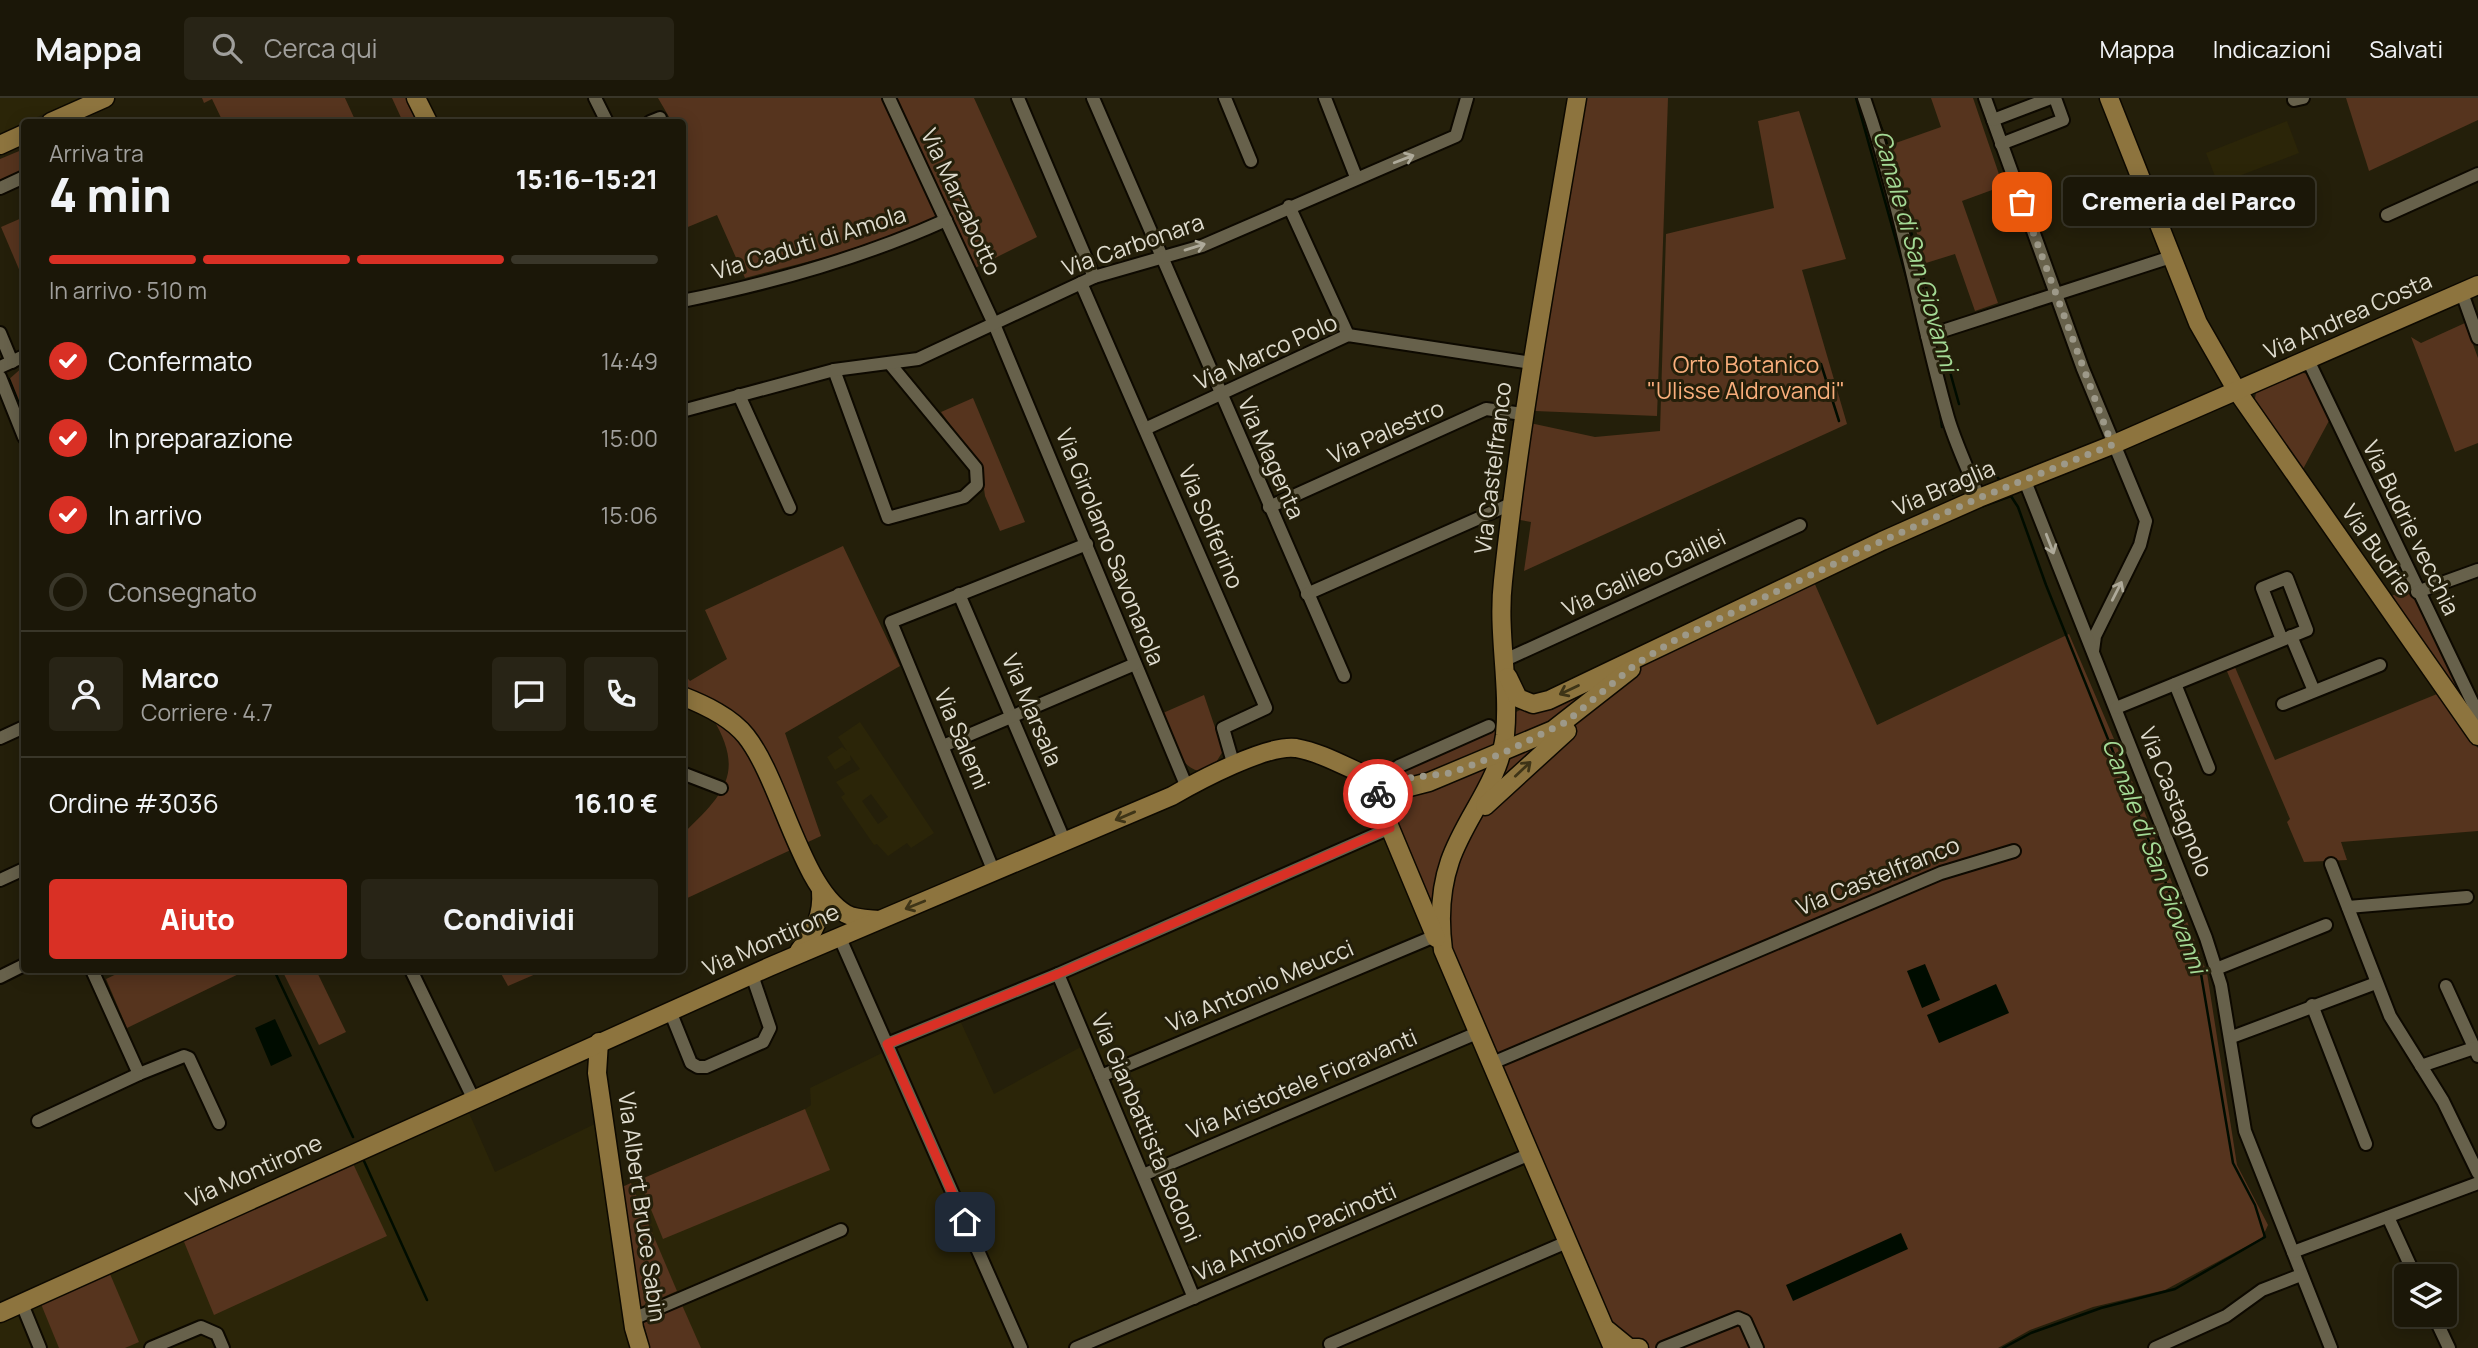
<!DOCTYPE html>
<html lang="it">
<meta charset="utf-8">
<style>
body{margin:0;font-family:Manrope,sans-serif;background:#282416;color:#f1f3f6;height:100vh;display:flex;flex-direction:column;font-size:26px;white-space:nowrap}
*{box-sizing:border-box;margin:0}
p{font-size:23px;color:#a09f9c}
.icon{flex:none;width:38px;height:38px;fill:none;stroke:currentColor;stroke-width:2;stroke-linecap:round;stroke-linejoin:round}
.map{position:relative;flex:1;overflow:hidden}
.drawer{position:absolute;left:21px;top:21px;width:665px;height:854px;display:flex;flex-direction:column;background:#1b1708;border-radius:7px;box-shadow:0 4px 18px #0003,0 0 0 2px #393629}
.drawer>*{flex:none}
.fabs{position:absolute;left:2394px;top:1166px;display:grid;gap:14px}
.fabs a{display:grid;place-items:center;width:63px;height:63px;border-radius:7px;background:#1b1708;box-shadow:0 4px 18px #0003,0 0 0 2px #393629;font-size:35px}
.pin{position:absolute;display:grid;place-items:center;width:60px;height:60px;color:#fff;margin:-30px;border-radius:14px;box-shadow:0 4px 10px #0006}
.courier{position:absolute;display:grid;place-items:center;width:70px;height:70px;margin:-35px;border:5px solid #d93025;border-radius:50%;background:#fff;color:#222;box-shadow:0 2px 9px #0007}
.bubble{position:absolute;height:49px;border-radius:7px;background:#1b1708;box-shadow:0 4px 18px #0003,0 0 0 2px #393629;font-size:23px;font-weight:800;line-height:49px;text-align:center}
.overview em{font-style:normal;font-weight:800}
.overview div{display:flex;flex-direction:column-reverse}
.overview{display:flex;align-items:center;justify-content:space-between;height:119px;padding:0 28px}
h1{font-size:46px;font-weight:800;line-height:52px}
.bar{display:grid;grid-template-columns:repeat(4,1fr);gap:10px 7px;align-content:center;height:84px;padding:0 28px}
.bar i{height:9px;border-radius:5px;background:#393629}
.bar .selected{background:#d93025}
.bar p{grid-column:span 4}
.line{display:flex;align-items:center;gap:18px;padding:0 28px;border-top:2px solid #393629}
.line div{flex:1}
.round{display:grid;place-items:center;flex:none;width:74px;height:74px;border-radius:7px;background:#282416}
ol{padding:0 28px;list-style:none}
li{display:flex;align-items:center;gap:21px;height:77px}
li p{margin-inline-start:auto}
li .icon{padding:7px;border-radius:50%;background:#d93025;color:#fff;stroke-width:4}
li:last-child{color:#a09f9c}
li i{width:38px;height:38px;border:4px solid #393629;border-radius:50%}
.action{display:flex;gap:14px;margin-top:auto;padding:14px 28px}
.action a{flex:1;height:80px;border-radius:7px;background:#d93025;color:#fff;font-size:28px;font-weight:800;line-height:80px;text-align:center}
.action a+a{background:#282416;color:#f1f3f6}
header{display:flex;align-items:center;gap:42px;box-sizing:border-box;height:98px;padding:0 35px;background:#1b1708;border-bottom:2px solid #393629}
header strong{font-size:33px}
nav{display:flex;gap:38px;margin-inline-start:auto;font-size:24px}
.search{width:490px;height:63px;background:#282416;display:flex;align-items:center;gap:18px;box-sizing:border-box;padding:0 24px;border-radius:7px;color:#a09f9c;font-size:26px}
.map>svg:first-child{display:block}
</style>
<header>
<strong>Mappa</strong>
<div class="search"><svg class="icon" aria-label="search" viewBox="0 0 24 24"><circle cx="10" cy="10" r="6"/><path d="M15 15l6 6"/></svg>Cerca qui</div>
<nav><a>Mappa</a><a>Indicazioni</a><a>Salvati</a></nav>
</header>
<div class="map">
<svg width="2478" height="1250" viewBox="0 0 2478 1250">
<rect width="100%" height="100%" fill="#241f0a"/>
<g fill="#2b2508" fill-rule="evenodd">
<path d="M0,0h81l-81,35z"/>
<path d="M2287,23l12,32 -81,31 -12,-31z"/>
<path d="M860,624l74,111 -23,15 -4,-5 -19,13 -11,-12 -3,1 -33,-48 4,-3 -9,-12 24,-13 -10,-14 1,5 -16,10 -8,-13 15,-10 5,4 -9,-14zM871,696l17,23 -10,7 -16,-23z"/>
<path d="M1388,730l223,520h-1611v-37l466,-205 29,66 106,-51 8,72 196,-84 6,-4 -1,-17 148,-72 36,78 96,-52 -33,-70z"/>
</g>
<g fill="#56341e">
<path d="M202,0h143l11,24h-133l-11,-23 -8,4z"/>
<path d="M392,0h15l9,20 -13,4z"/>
<path d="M658,0h316l63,139 -68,34 -25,-53 -114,38 -85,22 -28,-63 -34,14v-73l5,-3 -5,-10 -1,-21h-10z"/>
<path d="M1582,0h86l-11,318 -122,-5z"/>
<path d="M1931,0h42l30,88 -41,15 36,102 -23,8 -20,-57 -29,9 -36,-118 51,-18z"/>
<path d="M2346,0h132v22l-109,51z"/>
<path d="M1799,13l47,148 -44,11 45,154 -323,147 7,-49 -11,-2 10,-97 65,14 65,-6 6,-197 108,-26 -16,-87z"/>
<path d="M24,51v25l-24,11v-26z"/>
<path d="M24,119v64l-23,-54z"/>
<path d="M2465,225l13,35v85l-23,9 -44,-115 10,6z"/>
<path d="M24,268v63l-17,-48z"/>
<path d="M2298,274l10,2 23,43 -28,52 86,122 -4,2 -131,-188 2,-13z"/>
<path d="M973,300l52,124 -25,9 -15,-35 -4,-29 -40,-55z"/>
<path d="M843,448l57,120 -115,67 36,103 -138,64v-66c41,-40 63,-61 29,-117 -9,-14 -13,-24 -29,-30l-1,-15 8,9 37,-22 -22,-49z"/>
<path d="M1810,475l67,152 192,-91 69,161 69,178 30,192 31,60 -6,13 -97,52 -72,17 -63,23 -32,18h-387l-243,-566z"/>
<path d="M2411,492l60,118 4,9 -88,-120z"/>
<path d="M2234,567l41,95 162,-66 41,54v83l-137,11 6,18 -43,2 -17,-40 3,-3 -64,-150z"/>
<path d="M1204,597l19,56 -8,13 -16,7c-22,-4 -29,-40 -36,-58z"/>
<path d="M125,872h122l-120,58 -21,-49z"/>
<path d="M282,872h34l30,62 -27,13z"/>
<path d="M499,872h46l-37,16z"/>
<path d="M805,1011l25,61 -167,69 -24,-59z"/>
<path d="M349,1057l38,81 -173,79 -34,-83z"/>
<path d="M631,1085l46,108 -37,16 -18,-120z"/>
<path d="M110,1176l29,68 -14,6h-66l-18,-44z"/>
<path d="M682,1207l19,43h-51l-7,-27z"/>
</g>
<g fill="#000c00">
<path d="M1925,866l15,36 -18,8 -15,-37z"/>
<path d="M1996,886l13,29 -70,30 -12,-28z"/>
<path d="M275,921l17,37 -21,10 -16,-38z"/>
<path d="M1901,1135l7,16 -115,52 -7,-16z"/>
</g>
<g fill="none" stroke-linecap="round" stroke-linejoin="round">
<g stroke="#000c00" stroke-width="2.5">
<path d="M1856,0l55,196"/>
<path d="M1872,6l13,33 53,193"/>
<path d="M1940,238l19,68"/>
<path d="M1821,266l18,57"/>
<path d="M9,281l15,37"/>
<path d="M1940,315l2,14"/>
<path d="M1985,366l14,15"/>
<path d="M1953,397l2,-17"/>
<path d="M1978,410l33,-12"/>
<path d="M274,872l79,167"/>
<path d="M364,1063l63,139"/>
<path d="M2003,1250l28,-15 70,-25 74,-19 90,-52 -10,-32 -22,-42 -33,-195 -154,-383 -28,-78 -9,-14"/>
</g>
<defs>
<g id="street">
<path d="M595,0l12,24"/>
<path d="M889,0l105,226 192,461"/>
<path d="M1018,0l76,179"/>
<path d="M1093,0l251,578"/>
<path d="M1225,0l26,63"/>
<path d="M1325,0l31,79"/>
<path d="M1864,0c37,104 54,214 84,320 8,27 21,53 31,80"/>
<path d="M1985,0l98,271 63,152 -6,24 -45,91 -2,15"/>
<path d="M2294,2l9,-2"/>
<path d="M1993,22l58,-22"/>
<path d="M650,24l10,-4"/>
<path d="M2001,46l62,-24 -8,-22"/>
<path d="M0,90l24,-11"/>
<path d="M1289,108l59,129"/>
<path d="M2387,117l91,-41"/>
<path d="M1081,185l185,425 -43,20 11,38"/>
<path d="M2462,195l16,45"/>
<path d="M682,203c90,-18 180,-43 264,-81"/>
<path d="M0,235l12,29"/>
<path d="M1927,238l244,-79"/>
<path d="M2308,262l170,354"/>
<path d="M0,269l24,-11"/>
<path d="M834,272l54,148 76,-21 13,-12 -1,-17 -85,-103"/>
<path d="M0,279l24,60"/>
<path d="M739,297l51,113"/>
<path d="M682,313l152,-41 84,-11 176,-82 108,-31 254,-110 11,-38"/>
<path d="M1145,331l203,-94 184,28"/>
<path d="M2025,383l181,457 15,47 24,146 86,217"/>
<path d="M1269,409l217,-98 37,5"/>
<path d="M2417,494l61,-22"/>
<path d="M959,496l106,248"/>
<path d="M1307,496l206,-91"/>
<path d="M2291,538l23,55"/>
<path d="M1505,562l295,-135"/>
<path d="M2175,586l34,84"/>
<path d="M2283,606l97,-39"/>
<path d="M2116,610l191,-78 -20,-52 -25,10 20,52"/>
<path d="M0,640l24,-11"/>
<path d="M943,648l192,-82"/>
<path d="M682,675l39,15"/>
<path d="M1388,676l11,-8 90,-40"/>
<path d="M2331,766l59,152 53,85 35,72"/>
<path d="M994,774l-103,-250 196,-78"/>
<path d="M0,782l24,-11"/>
<path d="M2348,809l119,-10"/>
<path d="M839,838l182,412"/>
<path d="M2216,871l110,-44"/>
<path d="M92,872l47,104 45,-18 5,2 30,65"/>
<path d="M411,872l62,128"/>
<path d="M1058,876l136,324"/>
<path d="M0,879l24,-12"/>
<path d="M2446,888l32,70"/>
<path d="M2312,907l54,139"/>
<path d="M670,913l21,52 7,4h8l57,-25 7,-14 -18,-53"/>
<path d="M2232,939l144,-54"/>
<path d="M887,946l171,-70 332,-146"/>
<path d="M1490,966l451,-191 73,-22"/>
<path d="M2421,968l53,-18"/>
<path d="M1101,978l334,-140"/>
<path d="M38,1023l101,-47"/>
<path d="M1143,1077l334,-142"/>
<path d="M2388,1119l27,59"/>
<path d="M2293,1154l185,-69"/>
<path d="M22,1206l18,44"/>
<path d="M2433,1216l16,34"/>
<path d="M633,1221l208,-89"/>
<path d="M1330,1246l237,-102"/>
<path d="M151,1250l50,-21 16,7 6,14"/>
<path d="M1076,1250l454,-194"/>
<path d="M1663,1250l75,-30 7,3 12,27"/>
<path d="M2155,1250l71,-32 36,-26 39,-15"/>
</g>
<g id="secondary">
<path d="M416,0l12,24"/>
<path d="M1577,0c-27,161 -57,321 -74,483 -6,51 7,103 2,154 -6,48 -40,82 -55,126 -10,29 -11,58 -7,89l170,398"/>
<path d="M2109,0l89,225 39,68 241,345"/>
<path d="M51,24l54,-24"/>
<path d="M0,47l24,-11"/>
<path d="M1508,579l10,21 15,6 16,-4 333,-159 97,-43 133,-53 366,-160"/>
<path d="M682,598c23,9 49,21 64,40 35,44 55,152 100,178 9,5 22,5 32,6"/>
<circle cx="1386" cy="686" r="10"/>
<path d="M1377,690l13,40 46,110"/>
<path d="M1394,693l35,-9 124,-52 78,-61"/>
<path d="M1485,708l82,-75"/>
<path d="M799,853c15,-19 24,-35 22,-60"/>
<path d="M599,944l-2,31 37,255 6,20"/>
<path d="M0,1215l769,-346 403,-171c26,-15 95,-52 124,-48 28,5 55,22 81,32"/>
<path d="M1607,1232l22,18h10"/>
</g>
</defs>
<use href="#street" stroke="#0d0900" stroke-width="16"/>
<use href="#secondary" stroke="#0d0900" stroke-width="21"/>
<use href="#street" stroke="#67614b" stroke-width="12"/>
<use href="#secondary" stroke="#8d743e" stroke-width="18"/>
</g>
<defs><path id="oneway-shaft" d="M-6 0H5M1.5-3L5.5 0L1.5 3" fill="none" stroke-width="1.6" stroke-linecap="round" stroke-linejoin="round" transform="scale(1.75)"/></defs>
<g stroke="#aeaa9a">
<use href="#oneway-shaft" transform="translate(1404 61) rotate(-21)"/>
<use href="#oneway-shaft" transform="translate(1195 149) rotate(-17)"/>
<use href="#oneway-shaft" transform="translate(2050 446) rotate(69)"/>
<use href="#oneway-shaft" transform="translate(2117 493) rotate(-63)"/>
</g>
<g stroke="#3e3417">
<use href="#oneway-shaft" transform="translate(1569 592) rotate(155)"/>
<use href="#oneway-shaft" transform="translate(1523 671) rotate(-43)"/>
<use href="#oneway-shaft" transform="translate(1125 718) rotate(157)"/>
<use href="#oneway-shaft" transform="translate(915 807) rotate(158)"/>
</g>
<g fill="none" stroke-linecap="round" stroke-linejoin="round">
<path stroke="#9d9989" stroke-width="7" stroke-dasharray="0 12.6" d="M1378,696l-2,-11 6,-8 19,4 50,-6 50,-19 65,-32 70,-58 39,-24 207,-99 97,-43 133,-53 -90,-243"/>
<path stroke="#d93025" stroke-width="9" d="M965,1124l-78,-178 171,-70 332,-146 -12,-34"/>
</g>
<g text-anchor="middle" stroke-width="6" stroke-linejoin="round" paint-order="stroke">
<g font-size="23" fill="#dedbce" stroke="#241f0a">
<text transform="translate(961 104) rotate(65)" y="8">Via Marzabotto</text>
<text transform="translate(809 145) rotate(-17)" y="8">Via Caduti di Amola</text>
<text transform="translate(1133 147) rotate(-19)" y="8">Via Carbonara</text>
<text transform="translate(2348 218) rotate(-24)" y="8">Via Andrea Costa</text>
<text transform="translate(1266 254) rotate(-24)" y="8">Via Marco Polo</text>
<text transform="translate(1386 334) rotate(-24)" y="8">Via Palestro</text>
<text transform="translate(1271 360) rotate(66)" y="8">Via Magenta</text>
<text transform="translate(1493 370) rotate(-83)" y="8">Via Castelfranco</text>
<text transform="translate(1944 390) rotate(-23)" y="8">Via Braglia</text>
<text transform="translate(1211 429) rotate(67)" y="8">Via Solferino</text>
<text transform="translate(2411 430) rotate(64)" y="8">Via Budrie vecchia</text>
<text transform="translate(1110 449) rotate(68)" y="8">Via Girolamo Savonarola</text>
<text transform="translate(2377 452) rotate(55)" y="8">Via Budrie</text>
<text transform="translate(1644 475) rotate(-25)" y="8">Via Galileo Galilei</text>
<text transform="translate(1032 612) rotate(67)" y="8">Via Marsala</text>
<text transform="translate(962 641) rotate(67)" y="8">Via Salemi</text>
<text transform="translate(2176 704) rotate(68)" y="8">Via Castagnolo</text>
<text transform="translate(1878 778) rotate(-22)" y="8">Via Castelfranco</text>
<text transform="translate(771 842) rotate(-24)" y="8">Via Montirone</text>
<text transform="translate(1260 888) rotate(-23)" y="8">Via Antonio Meucci</text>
<text transform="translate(1302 986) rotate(-23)" y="8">Via Aristotele Fioravanti</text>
<text transform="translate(1146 1030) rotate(67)" y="8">Via Gianbattista Bodoni</text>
<text transform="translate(254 1073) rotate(-24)" y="8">Via Montirone</text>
<text transform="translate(642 1109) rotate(82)" y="8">Via Albert Bruce Sabin</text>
<text transform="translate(1295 1134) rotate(-23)" y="8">Via Antonio Pacinotti</text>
</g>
<g font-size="23" fill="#f8ae7c" stroke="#241f0a">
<text x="1746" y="275">Orto Botanico<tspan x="1746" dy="26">"Ulisse Aldrovandi"</tspan></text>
</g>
<g font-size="24" font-style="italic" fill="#a4da95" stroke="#241f0a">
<text transform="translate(1915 153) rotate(74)" y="8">Canale di San Giovanni</text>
<text transform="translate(2154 758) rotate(69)" y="8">Canale di San Giovanni</text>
</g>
</g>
</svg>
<div class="fabs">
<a><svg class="icon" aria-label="layers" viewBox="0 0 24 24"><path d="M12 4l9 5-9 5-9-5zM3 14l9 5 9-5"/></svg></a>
</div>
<div class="pin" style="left:2022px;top:104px;background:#ea580c"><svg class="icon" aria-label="bag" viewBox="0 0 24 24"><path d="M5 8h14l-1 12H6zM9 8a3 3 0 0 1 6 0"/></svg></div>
<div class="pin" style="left:965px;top:1124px;background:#1f2937"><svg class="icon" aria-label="home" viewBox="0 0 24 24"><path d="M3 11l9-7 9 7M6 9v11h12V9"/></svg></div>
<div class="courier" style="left:1378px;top:696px"><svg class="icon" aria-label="bike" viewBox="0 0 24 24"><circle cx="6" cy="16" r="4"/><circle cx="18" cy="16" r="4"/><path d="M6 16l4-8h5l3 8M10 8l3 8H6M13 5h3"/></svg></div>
<div class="bubble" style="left:2063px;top:79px;width:252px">Cremeria del Parco</div>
<section class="drawer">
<div class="overview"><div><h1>4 min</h1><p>Arriva tra</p></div><em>15:16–15:21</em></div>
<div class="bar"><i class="selected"></i><i class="selected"></i><i class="selected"></i><i></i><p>In arrivo · 510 m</p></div>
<ol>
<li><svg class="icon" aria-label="check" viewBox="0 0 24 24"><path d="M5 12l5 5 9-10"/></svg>Confermato<p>14:49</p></li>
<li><svg class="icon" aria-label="check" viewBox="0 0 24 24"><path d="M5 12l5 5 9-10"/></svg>In preparazione<p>15:00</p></li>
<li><svg class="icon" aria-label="check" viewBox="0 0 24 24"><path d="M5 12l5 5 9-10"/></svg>In arrivo<p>15:06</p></li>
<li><i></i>Consegnato</li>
</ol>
<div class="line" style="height:126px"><a class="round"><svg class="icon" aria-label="person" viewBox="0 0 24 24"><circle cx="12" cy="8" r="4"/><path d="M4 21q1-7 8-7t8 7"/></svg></a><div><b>Marco</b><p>Corriere · 4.7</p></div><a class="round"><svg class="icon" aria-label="chat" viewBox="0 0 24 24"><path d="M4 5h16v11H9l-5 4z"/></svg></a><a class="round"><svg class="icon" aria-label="phone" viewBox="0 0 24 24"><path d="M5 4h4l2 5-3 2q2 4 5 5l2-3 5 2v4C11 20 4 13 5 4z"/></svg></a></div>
<div class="line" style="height:91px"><div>Ordine #3036</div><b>16.10 €</b></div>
<div class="action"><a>Aiuto</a><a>Condividi</a></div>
</section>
</div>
